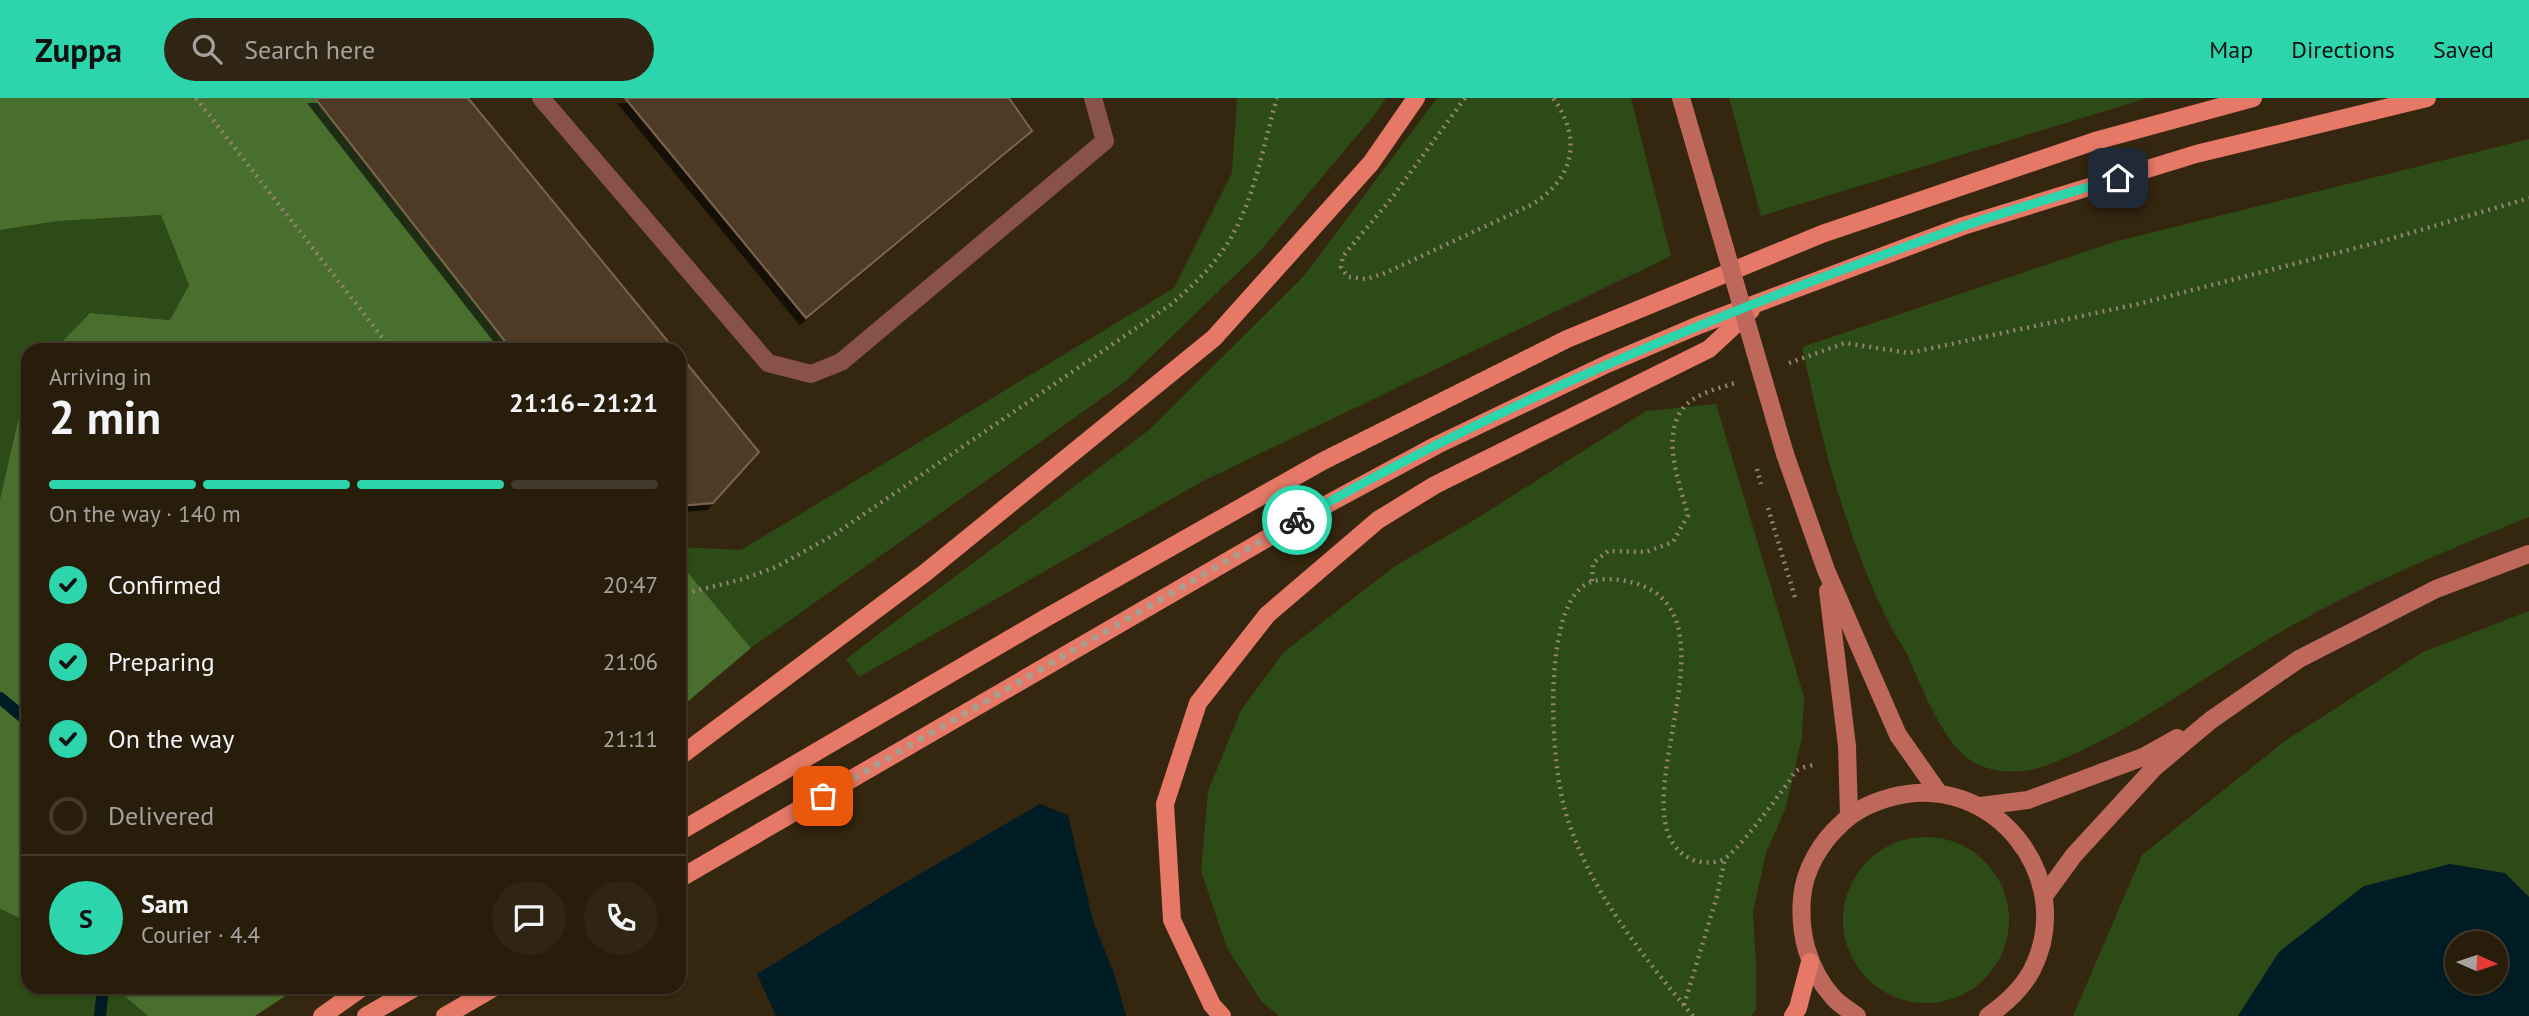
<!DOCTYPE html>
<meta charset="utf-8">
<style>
body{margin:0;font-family:"PT Sans",sans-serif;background:#302514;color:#f1f3f6;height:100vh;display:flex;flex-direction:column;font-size:26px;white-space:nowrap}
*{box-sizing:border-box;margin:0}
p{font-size:23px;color:#a5a19d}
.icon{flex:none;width:38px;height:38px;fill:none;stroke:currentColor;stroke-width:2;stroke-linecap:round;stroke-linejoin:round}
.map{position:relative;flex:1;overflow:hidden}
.side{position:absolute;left:21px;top:245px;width:665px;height:651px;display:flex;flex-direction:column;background:#281c0b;border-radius:21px;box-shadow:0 2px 5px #0004,0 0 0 2px #443a2c}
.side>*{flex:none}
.needle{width:46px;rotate:93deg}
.fabs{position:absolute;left:2445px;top:833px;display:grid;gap:14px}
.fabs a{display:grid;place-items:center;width:63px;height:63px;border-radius:50%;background:#281c0b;box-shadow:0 2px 5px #0004,0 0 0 2px #443a2c;font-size:35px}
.pin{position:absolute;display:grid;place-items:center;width:60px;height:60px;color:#fff;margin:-30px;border-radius:14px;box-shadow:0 4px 10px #0006}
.courier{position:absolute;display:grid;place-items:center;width:70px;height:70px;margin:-35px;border:5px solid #2cd5ab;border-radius:50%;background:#fff;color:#222;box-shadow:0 2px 9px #0007}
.summary em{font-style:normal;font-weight:700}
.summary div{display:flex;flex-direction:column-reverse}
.summary{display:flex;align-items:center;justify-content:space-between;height:119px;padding:0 28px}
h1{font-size:46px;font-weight:700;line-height:52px}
.bar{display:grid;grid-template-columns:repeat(4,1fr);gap:10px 7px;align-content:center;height:84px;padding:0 28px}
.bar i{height:9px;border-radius:5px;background:#443a2c}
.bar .selected{background:#2cd5ab}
.bar p{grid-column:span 4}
.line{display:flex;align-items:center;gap:18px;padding:0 28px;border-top:2px solid #443a2c}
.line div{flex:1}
.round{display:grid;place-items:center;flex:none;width:74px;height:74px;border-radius:37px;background:#302514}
ol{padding:0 28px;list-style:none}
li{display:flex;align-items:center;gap:21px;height:77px}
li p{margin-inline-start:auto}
li .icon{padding:7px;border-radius:50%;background:#2cd5ab;color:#111;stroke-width:4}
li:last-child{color:#a5a19d}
li i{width:38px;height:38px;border:4px solid #443a2c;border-radius:50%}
header{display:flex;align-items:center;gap:42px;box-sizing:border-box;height:98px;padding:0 35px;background:#2cd5ab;color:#111}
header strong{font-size:33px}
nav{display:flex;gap:38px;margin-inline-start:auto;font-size:24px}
.search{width:490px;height:63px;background:#302514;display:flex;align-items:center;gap:18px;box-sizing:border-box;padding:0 24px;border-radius:38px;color:#a5a19d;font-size:26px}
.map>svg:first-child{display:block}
</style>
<header>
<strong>Zuppa</strong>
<div class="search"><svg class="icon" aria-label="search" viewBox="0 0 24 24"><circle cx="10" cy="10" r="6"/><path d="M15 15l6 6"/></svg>Search here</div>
<nav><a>Map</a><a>Directions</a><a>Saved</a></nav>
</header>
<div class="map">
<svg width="2529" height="918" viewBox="0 0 2529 918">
<defs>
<filter id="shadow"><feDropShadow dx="-6" dy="6" stdDeviation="0" flood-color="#0009"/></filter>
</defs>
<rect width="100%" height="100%" fill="#35260f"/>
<g fill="#2d4b16">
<path d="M1237,0h149l-10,15 -115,137 -135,131 -375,267 -72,-86v-15l62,3 433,-262 58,-115z"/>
<path d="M1437,0h194l40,158 -468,225 -344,196 -13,-18 303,-229 155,-154z"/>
<path d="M1729,0h419l-387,118z"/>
<path d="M2529,41v378c-84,34 -166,68 -245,113 -79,45 -153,104 -239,136 -19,7 -49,8 -68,-2 -35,-18 -55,-78 -71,-112 -4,-8 -10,-15 -14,-23 -18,-34 -33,-73 -45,-109 -20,-57 -32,-115 -45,-173l315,-106z"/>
<path d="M161,117l28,70 -19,35 -80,-7 -36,37h-26v27l-28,122v-269l59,-9z"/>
<path d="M1716,306l88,293 -2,41 -17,72 -19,43 -13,59 3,52v45l-5,7h-472l-17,-14 -35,-54 -26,-77 7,-80 33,-81 43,-58 111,-86 76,-44 175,-111z"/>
<path d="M2529,513v286l-24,-24 -226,79 -41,64h-165l69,-161 143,-114 138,-89z"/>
<circle cx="1926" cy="822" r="83"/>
<path d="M0,811l28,13v65h86l34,29h-148z"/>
</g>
<g fill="#486f2e">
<path d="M0,0h315l197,252h-458l36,-37 80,7 19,-35 -28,-70 -102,6 -59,9z"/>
<path d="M28,279v545l-28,-13v-410z"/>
<path d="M679,464l72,86 -72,61z"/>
<path d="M114,889h185l-44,29h-107z"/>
</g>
<g fill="#001c24" fill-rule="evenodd">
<path d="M1040,706l28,11 25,106 22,55 11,40h-350l-19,-42 137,-85z"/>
<path d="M2450,766l55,9 24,24v119h-291l41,-64 85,-66zM2457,845h39v39h-39z"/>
</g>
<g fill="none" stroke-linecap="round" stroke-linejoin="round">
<g stroke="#001c24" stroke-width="12">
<path d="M0,600l28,23"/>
<path d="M100,918l3,-29"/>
</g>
</g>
<g fill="#4e3a26" stroke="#7a644f" stroke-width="2" filter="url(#shadow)">
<path d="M315,0h153l207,252h-163z"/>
<path d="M625,0h384l23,33 -226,187z"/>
<path d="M679,256l80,98 -46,51 -34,3z"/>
</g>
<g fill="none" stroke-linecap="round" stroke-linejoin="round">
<g stroke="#918472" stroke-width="4.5" stroke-dasharray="2 5" stroke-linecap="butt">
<path d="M196,0l196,252"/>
<path d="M1465,0l-74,101 -48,57 -2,11 7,10 18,2 17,-5 148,-69c43,-26 52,-66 22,-107"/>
<path d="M1789,265l56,-20 64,10 229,-49 245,-63 146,-43"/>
<path d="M1768,410l28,93"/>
<path d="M1592,483l1,-18 15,-12 38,1 27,-10 15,-27c-10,-36 -34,-97 11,-119 11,-6 24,-9 36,-13"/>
<path d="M679,497l64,-16 33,-12 56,-31 338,-231c25,-21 49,-44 64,-73 22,-40 30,-90 43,-134"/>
<path d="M1684,907l33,-109 8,-37"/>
<path d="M1693,918c-51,-61 -106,-128 -128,-206 -14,-48 -21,-177 11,-217 11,-14 28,-15 44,-13 139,19 -14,239 71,279 8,4 22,5 31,1 13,-5 54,-61 65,-76 3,-3 6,-10 9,-13 5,-4 14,-5 20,-7"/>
</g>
<path stroke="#88524a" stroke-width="18" d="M541,0l227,265 43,11 30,-12 264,-221 -12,-43"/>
<g stroke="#bd685b" stroke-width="18">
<path d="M1785,356l41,116 72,165 40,57"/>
<path d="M1828,493l19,155 2,70"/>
<path d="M1980,708l48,-6 115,-43 34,-19"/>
<path d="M2044,798l30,-41 81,-88 56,-47 88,-61 137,-70 93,-35"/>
<path d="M1857,918c-8,-6 -19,-12 -25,-20 -24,-27 -33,-63 -30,-98 2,-28 19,-56 39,-74 14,-14 32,-22 51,-27 100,-27 187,80 140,173 -10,19 -27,34 -44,46"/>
</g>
<g stroke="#e67867" stroke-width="18">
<path d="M679,659l246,-184 289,-235 157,-175 45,-65"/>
<path d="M679,734l365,-213 279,-158 244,-122 255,-105 273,-93 158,-43"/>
<path d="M679,781l630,-365 128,-69 170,-81 92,-39 264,-99 233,-72 231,-56"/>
<path d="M322,918l41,-29"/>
<path d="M366,918l50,-29"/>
<path d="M445,918l50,-29"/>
<path d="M1222,918l-10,-11 -40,-85 -7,-116 33,-101 69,-88 111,-95 57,-35 274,-136 42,-39"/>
<path d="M1793,918l5,-8 12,-46"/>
</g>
<path stroke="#918472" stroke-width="4.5" stroke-dasharray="2 5" stroke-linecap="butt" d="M1757,371l4,15"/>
<path stroke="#bd685b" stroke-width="18" d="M1681,0l104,356"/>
</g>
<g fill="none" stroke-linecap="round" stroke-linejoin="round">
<path stroke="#a99d8c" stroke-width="7" stroke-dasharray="0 12.6" d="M823,698l474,-276"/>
<path stroke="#2cd5ab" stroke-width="9" d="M1297,422c210,-121 436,-213 664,-293 52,-18 105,-33 157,-49"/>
</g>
</svg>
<div class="fabs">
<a><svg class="needle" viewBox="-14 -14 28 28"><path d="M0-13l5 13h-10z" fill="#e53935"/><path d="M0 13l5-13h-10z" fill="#a5a19d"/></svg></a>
</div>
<div class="pin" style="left:823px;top:698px;background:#ea580c"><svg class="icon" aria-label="bag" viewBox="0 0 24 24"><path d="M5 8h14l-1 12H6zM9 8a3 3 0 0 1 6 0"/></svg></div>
<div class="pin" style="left:2118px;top:80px;background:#1f2937"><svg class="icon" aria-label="home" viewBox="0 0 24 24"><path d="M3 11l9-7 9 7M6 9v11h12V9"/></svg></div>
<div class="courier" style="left:1297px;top:422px"><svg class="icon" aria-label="bike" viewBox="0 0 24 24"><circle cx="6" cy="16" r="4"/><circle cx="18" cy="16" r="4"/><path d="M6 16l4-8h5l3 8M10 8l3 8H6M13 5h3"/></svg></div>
<section class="side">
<div class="summary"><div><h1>2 min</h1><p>Arriving in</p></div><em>21:16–21:21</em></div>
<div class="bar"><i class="selected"></i><i class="selected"></i><i class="selected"></i><i></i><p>On the way · 140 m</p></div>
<ol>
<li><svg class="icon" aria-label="check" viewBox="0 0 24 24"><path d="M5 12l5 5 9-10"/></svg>Confirmed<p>20:47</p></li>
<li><svg class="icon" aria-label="check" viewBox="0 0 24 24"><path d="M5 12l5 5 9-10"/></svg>Preparing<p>21:06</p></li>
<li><svg class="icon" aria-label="check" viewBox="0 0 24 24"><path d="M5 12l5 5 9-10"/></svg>On the way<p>21:11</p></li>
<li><i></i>Delivered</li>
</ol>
<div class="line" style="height:126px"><b class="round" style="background:#2cd5ab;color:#111">S</b><div><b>Sam</b><p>Courier · 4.4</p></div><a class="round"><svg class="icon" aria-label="chat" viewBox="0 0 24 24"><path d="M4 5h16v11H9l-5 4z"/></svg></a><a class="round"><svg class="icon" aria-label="phone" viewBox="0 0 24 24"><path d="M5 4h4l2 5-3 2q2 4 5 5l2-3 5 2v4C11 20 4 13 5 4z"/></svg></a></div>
</section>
</div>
